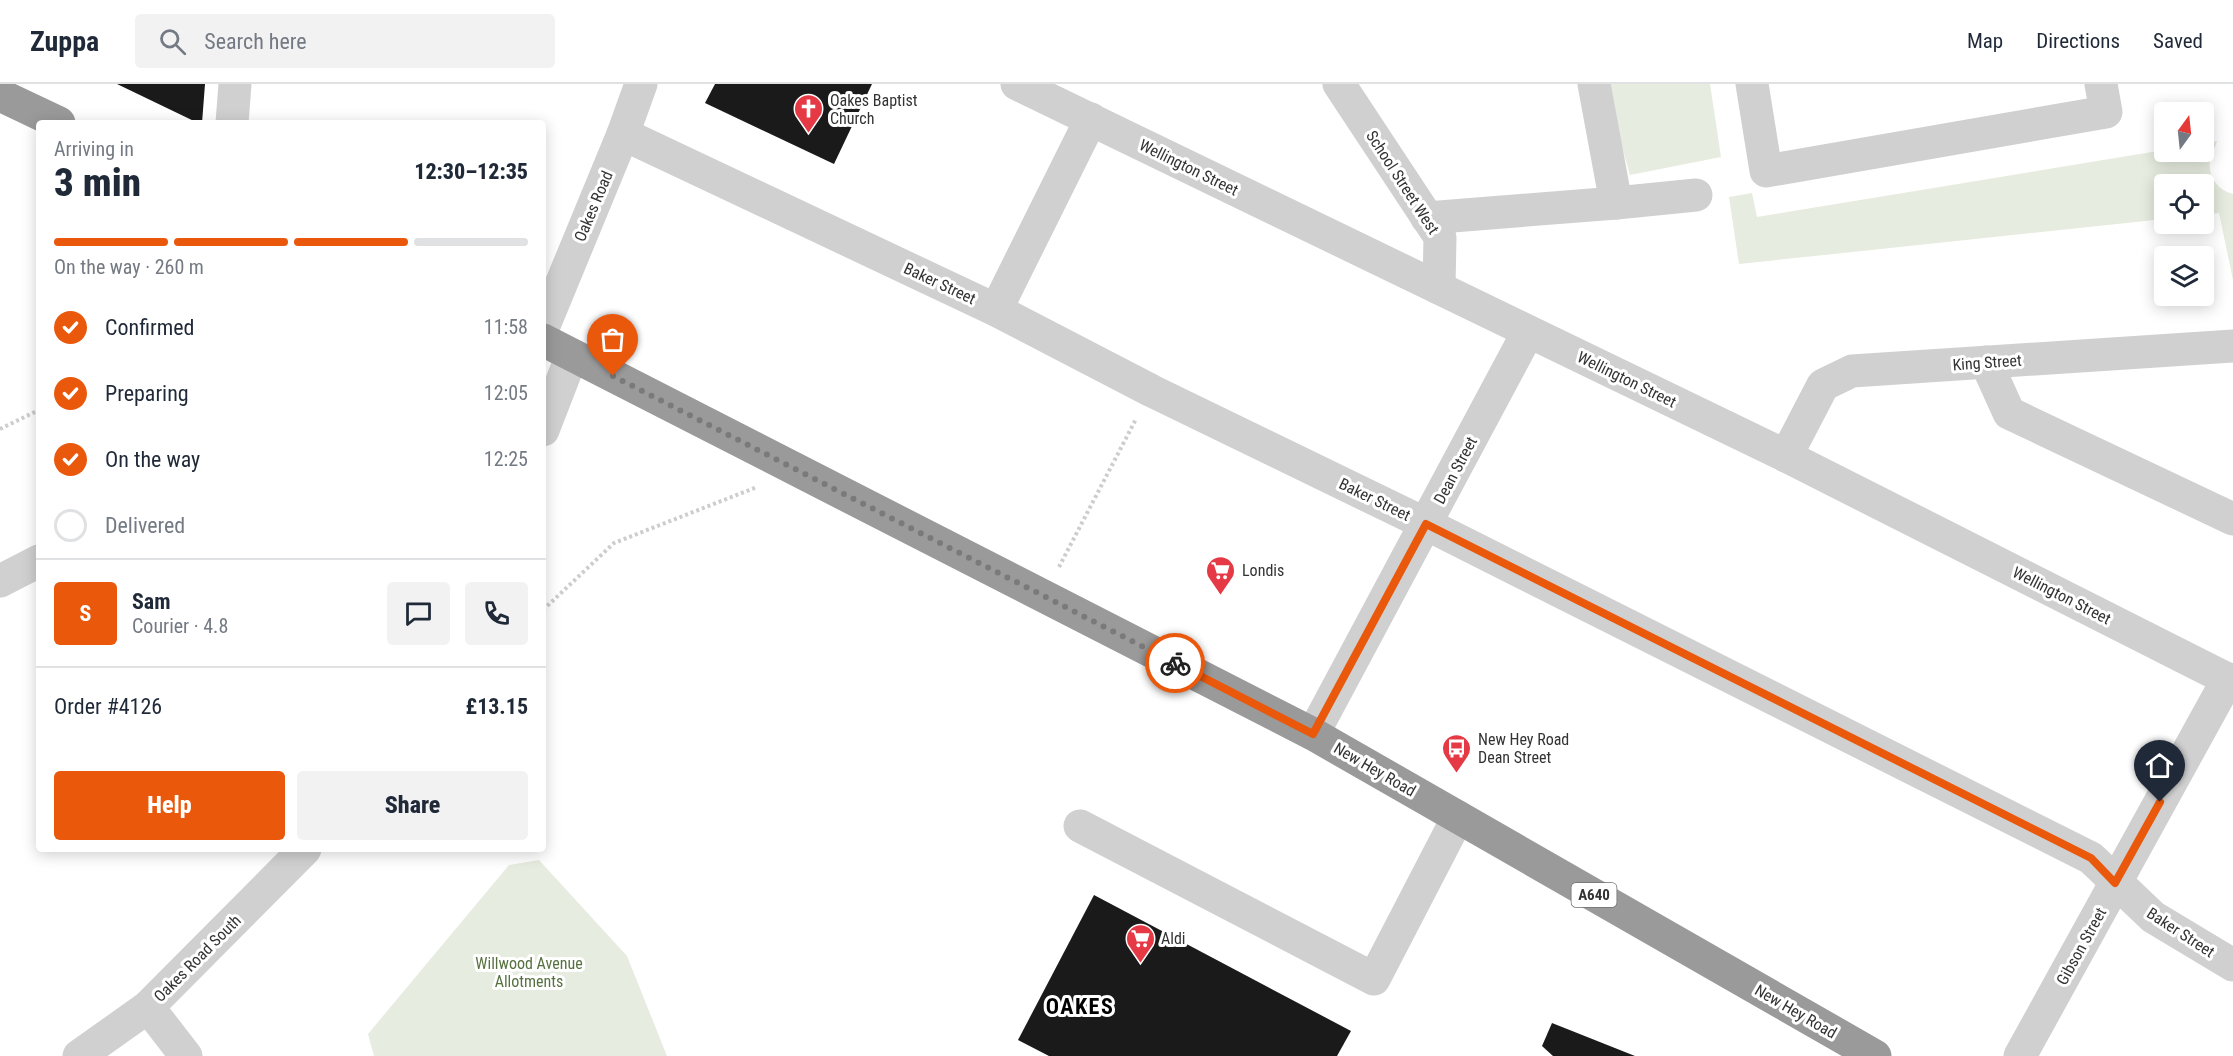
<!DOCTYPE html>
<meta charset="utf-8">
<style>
body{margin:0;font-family:"Roboto Condensed",sans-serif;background:#f2f2f3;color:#1f2937;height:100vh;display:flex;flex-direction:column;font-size:22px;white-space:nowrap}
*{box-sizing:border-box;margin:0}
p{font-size:20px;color:#747a83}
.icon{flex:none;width:33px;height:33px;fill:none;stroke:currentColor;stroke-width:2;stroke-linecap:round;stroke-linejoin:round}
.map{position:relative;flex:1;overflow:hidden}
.drawer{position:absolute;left:36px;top:36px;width:510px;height:732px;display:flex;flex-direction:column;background:#fff;border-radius:6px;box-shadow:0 3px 15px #0003}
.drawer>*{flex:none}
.needle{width:39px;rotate:15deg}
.tools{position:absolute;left:2154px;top:18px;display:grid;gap:12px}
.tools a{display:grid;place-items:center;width:60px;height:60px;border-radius:6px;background:#fff;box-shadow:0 3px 15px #0003;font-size:30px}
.pin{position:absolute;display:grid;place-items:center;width:51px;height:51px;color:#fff;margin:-62px -26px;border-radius:50% 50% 50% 0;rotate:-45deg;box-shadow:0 0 6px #0007}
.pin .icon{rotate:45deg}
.courier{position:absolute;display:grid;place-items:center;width:60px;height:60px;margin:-30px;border:4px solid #ea580c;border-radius:50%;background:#fff;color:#222;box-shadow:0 2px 8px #0007}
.summary em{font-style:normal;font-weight:800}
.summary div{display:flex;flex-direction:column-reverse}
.summary{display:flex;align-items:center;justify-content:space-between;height:102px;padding:0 18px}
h1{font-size:39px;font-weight:800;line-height:45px}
.bar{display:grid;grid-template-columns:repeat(4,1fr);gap:9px 6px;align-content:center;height:72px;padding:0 18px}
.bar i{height:8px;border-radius:4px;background:#e0e1e3}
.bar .selected{background:#ea580c}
.bar p{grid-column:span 4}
.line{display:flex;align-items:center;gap:15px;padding:0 18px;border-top:2px solid #e0e1e3}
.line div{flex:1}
.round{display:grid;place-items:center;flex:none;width:63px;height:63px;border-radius:6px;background:#f2f2f3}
ol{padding:0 18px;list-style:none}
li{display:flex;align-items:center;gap:18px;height:66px}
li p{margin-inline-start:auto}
li .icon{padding:6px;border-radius:50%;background:#ea580c;color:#fff;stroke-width:4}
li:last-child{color:#747a83}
li i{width:33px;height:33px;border:3px solid #e0e1e3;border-radius:50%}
.primary-button{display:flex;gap:12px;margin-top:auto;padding:12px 18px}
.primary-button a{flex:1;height:69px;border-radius:6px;background:#ea580c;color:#fff;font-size:24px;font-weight:800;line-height:69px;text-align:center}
.primary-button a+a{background:#f2f2f3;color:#1f2937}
header{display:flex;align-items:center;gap:36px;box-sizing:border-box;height:84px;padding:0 30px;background:#fff;border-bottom:2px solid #e0e1e3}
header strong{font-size:28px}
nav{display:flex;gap:33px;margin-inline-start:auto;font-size:21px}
.search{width:420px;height:54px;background:#f2f2f3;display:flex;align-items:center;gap:15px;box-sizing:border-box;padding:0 21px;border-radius:6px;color:#747a83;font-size:22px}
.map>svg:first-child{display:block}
</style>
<header>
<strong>Zuppa</strong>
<div class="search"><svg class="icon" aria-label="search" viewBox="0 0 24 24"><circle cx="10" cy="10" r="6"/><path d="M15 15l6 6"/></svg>Search here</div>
<nav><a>Map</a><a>Directions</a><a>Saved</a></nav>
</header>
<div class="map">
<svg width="2233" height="972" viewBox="0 0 2233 972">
<rect width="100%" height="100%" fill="#fff"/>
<g fill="#e6ecdf">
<path d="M1604,0h106l11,73 -91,18z"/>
<path d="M2217,57c-1,5 -4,9 -6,14 -5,18 4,34 22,39v86l-14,-67 -15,2v-31h-40v35l-425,45 -10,-67 23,-4 5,24 407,-67 40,2v-8z"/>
<path d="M539,776l88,96 40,100h-293l-6,-22 141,-169z"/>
</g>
<g fill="#1a1a1a">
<path d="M117,0h88l-3,39h-4z"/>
<path d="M715,0h157l-38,80 -129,-61z"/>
<path d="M1094,811l257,136 -14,25h-288l-31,-16z"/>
<path d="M1552,939l83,33h-82l-11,-10z"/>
</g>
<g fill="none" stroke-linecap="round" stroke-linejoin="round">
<g stroke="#cdcdcd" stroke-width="4" stroke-dasharray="3 3" stroke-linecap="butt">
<path d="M0,345l39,-19"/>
<path d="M1059,483l77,-148"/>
<path d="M543,526l71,-67 143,-56"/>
</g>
<g stroke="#d0d0d0" stroke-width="33">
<path d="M1017,0l769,372 447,226"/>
<path d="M1339,0l101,153 -1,51"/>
<path d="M1752,0l14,87 340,-59 -5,-28"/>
<path d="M232,39l3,-39"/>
<path d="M623,50l373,176 156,81 274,133 665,334 62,59 80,48"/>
<path d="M1616,119l80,-8"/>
<path d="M1427,134l189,-15 -22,-119"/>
<path d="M996,226l95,-191"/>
<path d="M543,244l80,-194 18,-50"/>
<path d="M1986,278l23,51 224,106"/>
<path d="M543,346l29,-75"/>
<path d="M1786,372l37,-71 29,-14 381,-25"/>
<path d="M0,497l39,-20"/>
<path d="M1313,650l215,-402"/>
<path d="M1080,742l294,153 84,-162"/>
<path d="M148,923l38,49"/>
<path d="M79,972l69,-49 157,-158"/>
<path d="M2020,972l208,-377"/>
</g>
<g stroke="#9a9a9a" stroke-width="33">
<path d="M0,11l59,28"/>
<path d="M543,256l770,394 562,322"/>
</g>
</g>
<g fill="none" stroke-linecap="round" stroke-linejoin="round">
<path stroke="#7a7a7a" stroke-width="6" stroke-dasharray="0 10.8" d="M613,292l562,287"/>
<path stroke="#ea580c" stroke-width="8" d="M1175,579l138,71 113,-210 665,334 24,25 45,-81"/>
</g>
<defs>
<symbol id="church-pin" viewBox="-11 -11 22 30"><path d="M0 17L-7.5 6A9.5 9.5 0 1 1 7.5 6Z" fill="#e63946" stroke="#fff"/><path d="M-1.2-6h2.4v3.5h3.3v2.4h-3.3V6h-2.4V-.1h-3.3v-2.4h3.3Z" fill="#fff"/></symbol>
<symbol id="supermarket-pin" viewBox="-11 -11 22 30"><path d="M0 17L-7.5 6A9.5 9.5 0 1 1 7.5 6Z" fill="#e63946" stroke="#fff"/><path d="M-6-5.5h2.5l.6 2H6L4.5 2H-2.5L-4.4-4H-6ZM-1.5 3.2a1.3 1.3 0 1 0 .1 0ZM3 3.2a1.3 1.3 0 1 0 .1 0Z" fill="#fff"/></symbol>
<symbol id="bus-pin" viewBox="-11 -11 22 30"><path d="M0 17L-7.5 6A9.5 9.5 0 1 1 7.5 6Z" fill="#e63946" stroke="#fff"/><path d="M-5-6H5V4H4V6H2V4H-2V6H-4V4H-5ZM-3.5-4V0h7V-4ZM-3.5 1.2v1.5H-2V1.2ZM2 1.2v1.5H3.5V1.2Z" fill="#fff"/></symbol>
</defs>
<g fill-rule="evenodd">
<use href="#church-pin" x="792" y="8" width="33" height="45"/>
<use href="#supermarket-pin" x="1204" y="470" width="33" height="45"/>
<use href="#bus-pin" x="1440" y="648" width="33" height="45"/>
<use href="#supermarket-pin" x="1124" y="838" width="33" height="45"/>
</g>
<g text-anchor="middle" stroke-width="6" stroke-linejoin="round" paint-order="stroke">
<rect fill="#fff" stroke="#707070" stroke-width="1.5" x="1571.5" y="799" width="45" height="24" rx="4.5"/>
<g font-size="15" font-weight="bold" fill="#333">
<text x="1594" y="816">A640</text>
</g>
<g font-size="16" fill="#333" stroke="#fff" text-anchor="start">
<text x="830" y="22">Oakes Baptist<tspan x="830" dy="18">Church</tspan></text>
<text x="1242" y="492">Londis</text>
<text x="1478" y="661">New Hey Road<tspan x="1478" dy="18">Dean Street</tspan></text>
<text x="1161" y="860">Aldi</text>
</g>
<g font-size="16" fill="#333" stroke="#fff">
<text transform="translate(1189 83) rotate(26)" y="6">Wellington Street</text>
<text transform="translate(1403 98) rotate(57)" y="6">School Street West</text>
<text transform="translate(593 122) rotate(-67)" y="6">Oakes Road</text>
<text transform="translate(940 199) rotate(25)" y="6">Baker Street</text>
<text transform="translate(1987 278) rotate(-4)" y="6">King Street</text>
<text transform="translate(1627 295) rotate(26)" y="6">Wellington Street</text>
<text transform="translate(1455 386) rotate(-62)" y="6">Dean Street</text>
<text transform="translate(1375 415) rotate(26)" y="6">Baker Street</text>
<text transform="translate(2062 511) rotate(27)" y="6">Wellington Street</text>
<text transform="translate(1375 685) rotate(30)" y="6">New Hey Road</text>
<text transform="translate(2181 848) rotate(33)" y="6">Baker Street</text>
<text transform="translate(2081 862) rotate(-61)" y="6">Gibson Street</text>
<text transform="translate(197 874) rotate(-45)" y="6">Oakes Road South</text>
<text transform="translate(1796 927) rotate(30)" y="6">New Hey Road</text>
</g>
<g font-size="16" fill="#56703f" stroke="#fff">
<text x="529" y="885">Willwood Avenue<tspan x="529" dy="18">Allotments</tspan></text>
</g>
<g font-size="22" font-weight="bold" letter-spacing="1.5" fill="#000" stroke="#fff">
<text x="1080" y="930">OAKES</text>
</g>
</g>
</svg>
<div class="tools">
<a><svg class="needle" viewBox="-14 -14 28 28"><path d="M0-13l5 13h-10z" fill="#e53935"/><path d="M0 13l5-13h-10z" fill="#747a83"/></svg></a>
<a><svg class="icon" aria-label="locate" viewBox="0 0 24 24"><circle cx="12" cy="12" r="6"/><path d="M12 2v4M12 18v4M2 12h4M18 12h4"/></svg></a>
<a><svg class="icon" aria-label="layers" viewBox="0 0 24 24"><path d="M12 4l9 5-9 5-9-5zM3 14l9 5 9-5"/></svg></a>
</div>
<div class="pin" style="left:613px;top:292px;background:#ea580c"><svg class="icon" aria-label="bag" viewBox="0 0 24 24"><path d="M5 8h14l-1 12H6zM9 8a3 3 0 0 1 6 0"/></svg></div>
<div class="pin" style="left:2160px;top:718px;background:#1f2937"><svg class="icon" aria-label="home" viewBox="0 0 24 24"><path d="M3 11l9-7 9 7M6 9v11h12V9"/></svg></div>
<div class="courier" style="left:1175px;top:579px"><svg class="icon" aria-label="bike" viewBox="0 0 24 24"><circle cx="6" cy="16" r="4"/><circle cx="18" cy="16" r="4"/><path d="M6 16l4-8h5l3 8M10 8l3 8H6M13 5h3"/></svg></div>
<section class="drawer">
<div class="summary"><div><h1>3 min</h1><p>Arriving in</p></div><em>12:30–12:35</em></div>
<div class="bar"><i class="selected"></i><i class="selected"></i><i class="selected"></i><i></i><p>On the way · 260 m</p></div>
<ol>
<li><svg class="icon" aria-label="check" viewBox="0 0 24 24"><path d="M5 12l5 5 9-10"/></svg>Confirmed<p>11:58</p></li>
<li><svg class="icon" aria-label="check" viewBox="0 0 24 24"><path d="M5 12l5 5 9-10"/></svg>Preparing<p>12:05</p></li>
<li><svg class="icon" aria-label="check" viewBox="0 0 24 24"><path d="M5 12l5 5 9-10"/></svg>On the way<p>12:25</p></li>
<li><i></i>Delivered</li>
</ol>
<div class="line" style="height:108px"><b class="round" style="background:#ea580c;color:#fff">S</b><div><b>Sam</b><p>Courier · 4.8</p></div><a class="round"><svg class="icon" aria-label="chat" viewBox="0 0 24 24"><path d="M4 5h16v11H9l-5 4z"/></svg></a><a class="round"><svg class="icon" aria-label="phone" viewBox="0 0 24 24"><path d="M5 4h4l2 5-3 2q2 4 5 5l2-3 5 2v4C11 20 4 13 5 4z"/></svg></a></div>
<div class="line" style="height:78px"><div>Order #4126</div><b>£13.15</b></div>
<div class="primary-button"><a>Help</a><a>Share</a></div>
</section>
</div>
